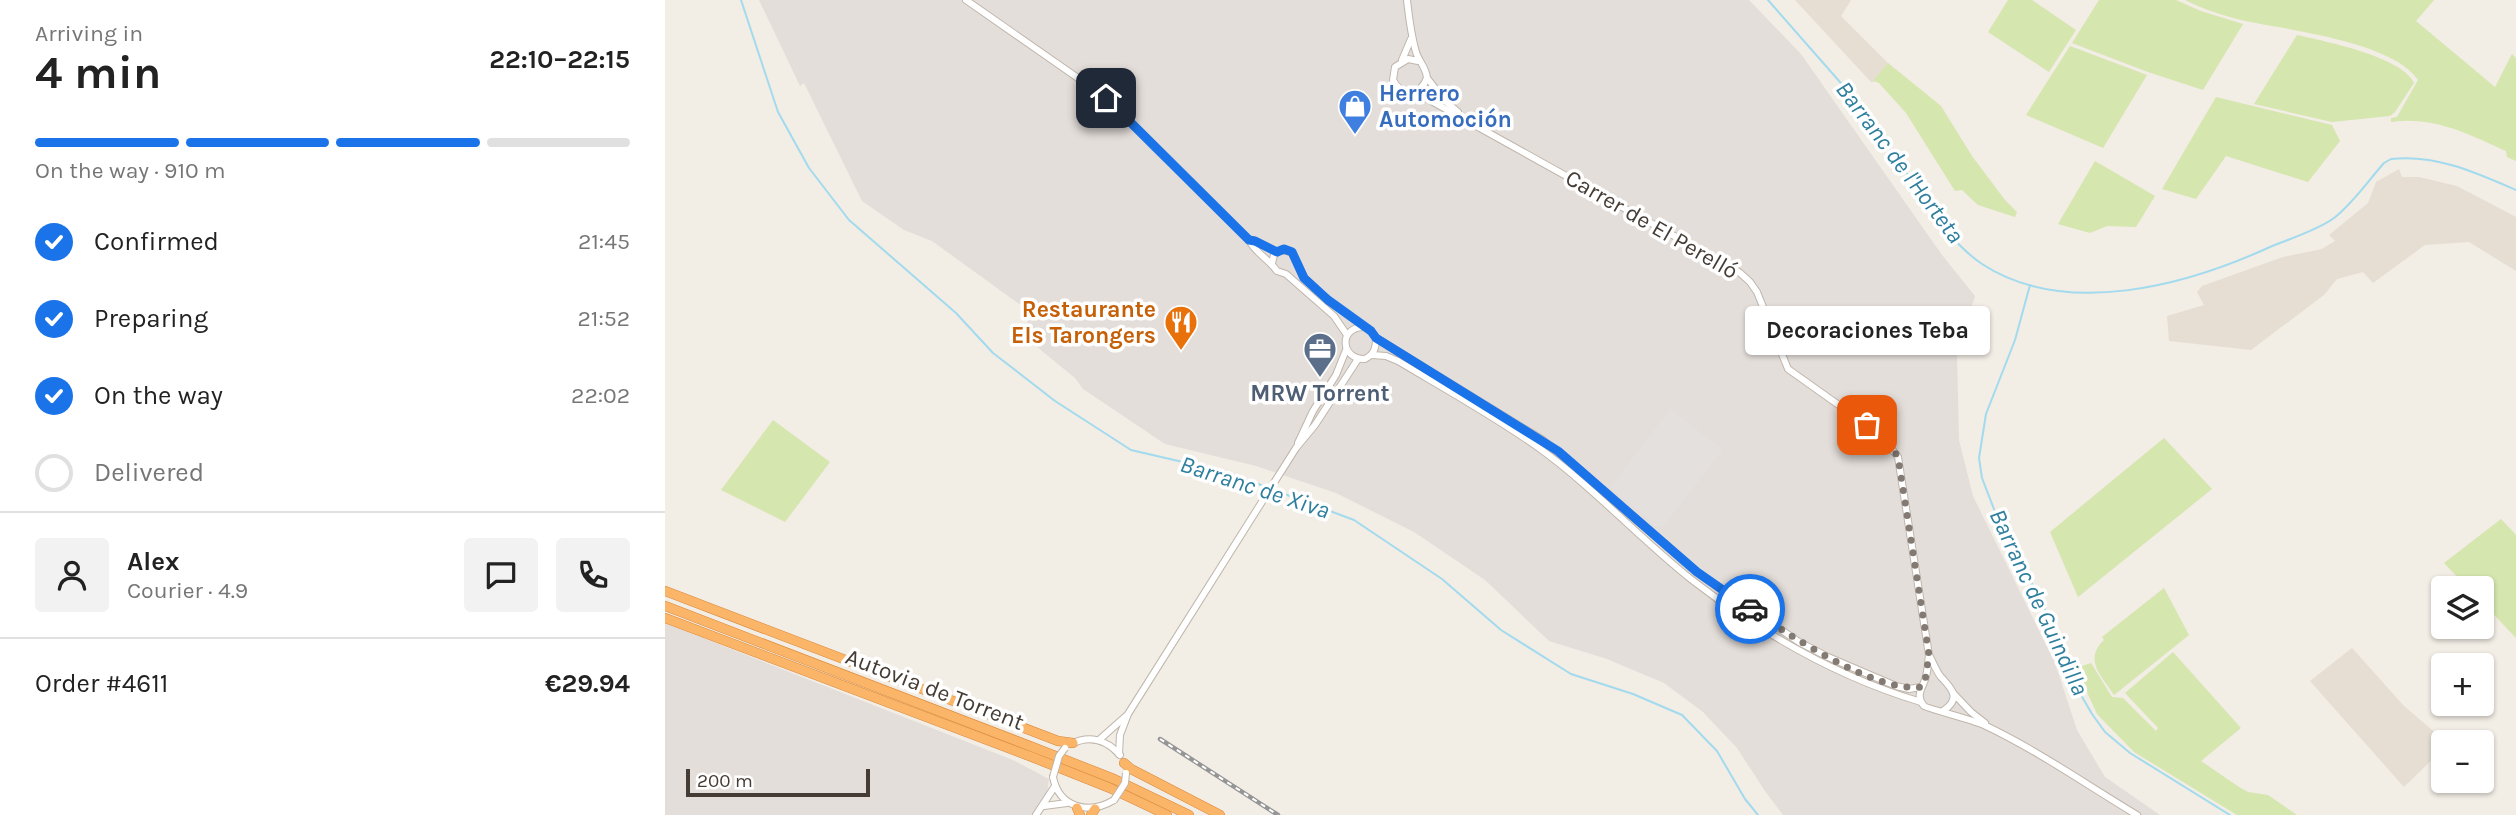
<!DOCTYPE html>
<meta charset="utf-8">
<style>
body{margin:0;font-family:Karla,sans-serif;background:#f2f2f2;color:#222;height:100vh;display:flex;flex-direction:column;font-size:26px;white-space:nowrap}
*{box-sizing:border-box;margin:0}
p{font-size:23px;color:#767676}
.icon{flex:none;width:38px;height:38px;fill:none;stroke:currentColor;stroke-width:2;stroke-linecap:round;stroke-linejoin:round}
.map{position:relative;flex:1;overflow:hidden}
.sheet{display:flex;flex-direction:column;background:#fff;width:665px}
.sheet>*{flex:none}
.tools{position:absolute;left:1766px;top:576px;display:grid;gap:14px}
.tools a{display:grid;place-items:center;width:63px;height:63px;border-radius:7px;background:#fff;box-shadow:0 2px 5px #0004;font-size:35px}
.scale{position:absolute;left:21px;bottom:18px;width:184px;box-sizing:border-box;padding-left:7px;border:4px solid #453c35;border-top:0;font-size:19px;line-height:24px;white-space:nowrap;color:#453c35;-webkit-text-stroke:5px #fff;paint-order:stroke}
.pin{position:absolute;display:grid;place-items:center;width:60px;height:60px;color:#fff;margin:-30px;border-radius:14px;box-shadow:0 4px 10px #0006}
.courier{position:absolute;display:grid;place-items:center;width:70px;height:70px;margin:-35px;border:5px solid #1a73e8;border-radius:50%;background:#fff;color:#222;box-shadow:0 2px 9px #0007}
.bubble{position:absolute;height:49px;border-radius:7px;background:#fff;box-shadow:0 2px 5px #0004;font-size:23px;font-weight:700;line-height:49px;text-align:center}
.overview em{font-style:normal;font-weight:700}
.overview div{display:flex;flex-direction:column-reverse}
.overview{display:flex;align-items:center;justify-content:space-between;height:119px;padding:0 35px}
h1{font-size:46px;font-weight:700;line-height:52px}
.bar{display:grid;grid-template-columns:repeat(4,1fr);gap:10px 7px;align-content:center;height:84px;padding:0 35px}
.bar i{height:9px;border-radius:5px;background:#e0e0e0}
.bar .current{background:#1a73e8}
.bar p{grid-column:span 4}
.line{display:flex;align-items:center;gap:18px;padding:0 35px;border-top:2px solid #e0e0e0}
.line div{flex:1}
.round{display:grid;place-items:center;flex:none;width:74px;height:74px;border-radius:7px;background:#f2f2f2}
ol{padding:0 35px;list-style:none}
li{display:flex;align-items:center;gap:21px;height:77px}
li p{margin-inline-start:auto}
li .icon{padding:7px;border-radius:50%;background:#1a73e8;color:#fff;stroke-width:4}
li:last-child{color:#767676}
li i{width:38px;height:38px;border:4px solid #e0e0e0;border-radius:50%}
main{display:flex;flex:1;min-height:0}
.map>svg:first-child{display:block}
</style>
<main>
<section class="sheet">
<div class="overview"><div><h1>4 min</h1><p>Arriving in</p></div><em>22:10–22:15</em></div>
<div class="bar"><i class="current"></i><i class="current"></i><i class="current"></i><i></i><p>On the way · 910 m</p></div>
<ol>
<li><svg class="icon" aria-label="check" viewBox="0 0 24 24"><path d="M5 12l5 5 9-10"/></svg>Confirmed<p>21:45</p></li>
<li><svg class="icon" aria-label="check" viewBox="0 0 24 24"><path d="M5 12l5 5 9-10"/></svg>Preparing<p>21:52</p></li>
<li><svg class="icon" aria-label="check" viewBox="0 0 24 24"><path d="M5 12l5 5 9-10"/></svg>On the way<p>22:02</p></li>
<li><i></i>Delivered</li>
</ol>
<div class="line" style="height:126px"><a class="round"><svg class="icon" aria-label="person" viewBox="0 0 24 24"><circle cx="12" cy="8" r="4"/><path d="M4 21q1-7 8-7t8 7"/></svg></a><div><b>Alex</b><p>Courier · 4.9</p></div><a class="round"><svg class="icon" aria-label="chat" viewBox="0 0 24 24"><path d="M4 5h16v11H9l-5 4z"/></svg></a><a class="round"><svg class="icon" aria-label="phone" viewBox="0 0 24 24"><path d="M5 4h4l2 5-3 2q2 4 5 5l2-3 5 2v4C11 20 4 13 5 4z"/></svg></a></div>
<div class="line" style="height:91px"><div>Order #4611</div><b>€29.94</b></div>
</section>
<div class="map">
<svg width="1851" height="815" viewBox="0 0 1851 815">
<rect width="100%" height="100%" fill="#f2ede5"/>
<g fill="#e6ded3">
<path d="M1130,0h56l-10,16 47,47 -16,20z"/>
<path d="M1734,169l3,8h17l38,9 59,31v54l-47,-29 -44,3 -52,38 -10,-11 -26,7 -13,16 -73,55 -82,-9 -2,-25 37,-11 -7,-13 5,-6 81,-29 39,-8 13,-8 -6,-6 39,-32 8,-21z"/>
<path d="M1687,648l52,58 42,36h-3v7l-39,38 -94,-106z"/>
</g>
<g fill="#e4deda">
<path d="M94,0h990l52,54 141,201 33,41 -18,58 2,86 14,56 82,167 22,67 28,47 55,38h-377l-18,-24 -28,-43 -34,-36 -39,-29 -57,-24 -58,-18 -64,-61 -71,-48 -78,-39 -80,-27 -91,-22 -82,-55 -8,-11 -55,-45 13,-19 -101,-73 -28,-11 -42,-29 -58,-118 -4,3z"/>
<path d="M0,623l348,137 36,19 -3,21 -11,15h-370z"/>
</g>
<g fill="#d5e6ae">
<path d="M1343,0h24l44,30 -27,42 -61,-40z"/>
<path d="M1434,0h77l25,11 42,13 -40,66 -55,-18 -76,-29z"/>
<path d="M1520,0h249l-18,21 79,66 17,-33 4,4v103l-9,-4 -1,-6c-38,-17 -72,-35 -115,-29v-4l6,-1 21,-37c-26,-39 -132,-50 -177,-60 -20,-5 -38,-11 -56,-20z"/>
<path d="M1632,35c27,6 106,22 117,48l-19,29 -5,4 -58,6 -78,-18z"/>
<path d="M1405,46l77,29 -44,73 -77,-33z"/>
<path d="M1223,63l53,43 31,50 33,44 12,12 -2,5 -37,-12 -16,-15 -7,1 -49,-78 -27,-30 -6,-2z"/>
<path d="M1551,97l116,28 8,16 -32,41 -82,-26 -30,43 -34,-10z"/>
<path d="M1430,161l60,35 -19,31 -29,-1 -17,7 -32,-9z"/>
<path d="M108,420l57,42 -45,60 -64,-32z"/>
<path d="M1499,438l48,51 -134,108 -28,-65z"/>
<path d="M1836,519l15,16v103l-34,-36 -1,-14h-13l-24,-25z"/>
<path d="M1499,588l25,47 -75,60c-12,-19 -31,-35 -10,-55l-2,-3z"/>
<path d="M1508,652l68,76 -40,33 38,26 9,5 20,3 29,20h-60l-103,-63 -37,-38 -21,-46 15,-5 21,34 11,1 33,33 2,-3 -33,-35z"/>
</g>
<path fill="#e3e0dd" d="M1005,409l53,41 -59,76 -8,1 -46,-40z"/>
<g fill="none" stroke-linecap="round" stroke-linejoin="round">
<g stroke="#a2daee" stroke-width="2">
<path d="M76,0l37,112 31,56 40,52 107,93 37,40 62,48 76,49 95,22 43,16"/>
<path d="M1103,0l86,98 96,137c10,11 20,21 32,29 84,55 205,21 288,-17 19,-8 48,-17 64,-29 19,-15 34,-37 50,-55l7,-4c45,-5 86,14 125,31"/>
<path d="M1365,285l-15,55 -29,74 -7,44 3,20 30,78 14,16 38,75 17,48 11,19 13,18 25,21 100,62"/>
<path d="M609,490l80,30 88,59 59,51 70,44 62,20 49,21 35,36 28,48 13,16"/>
</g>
<defs>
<g id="minor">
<path d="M301,0l142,99 141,141c6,13 20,19 28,31l9,3 48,42 13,19"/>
<path d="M742,0c2,18 4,35 9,52 3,10 10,15 11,26 -7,18 -25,19 -34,2l2,-13 13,-8 10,2"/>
<path d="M737,60l9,-21"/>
<path d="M762,78l18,23 13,11"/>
<path d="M750,92l324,180 11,10 7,10 31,77 93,66 17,22 31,198c-1,7 -1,14 -3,21 -2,11 -12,19 -2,30 2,2 49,14 60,19 53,25 103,60 153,90"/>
<path d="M584,240l6,1 22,11"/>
<path d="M607,263l2,-8 6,-5 12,2 12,26 24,22 43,31 5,7 167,102 154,132 102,70 29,15 68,29 13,3 12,-2"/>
<path d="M698,327c-25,1 -22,33 2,32 9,-5 11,-10 11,-21"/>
<path d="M707,355l14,1 12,5c47,28 96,55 141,87 54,39 100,90 153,132 69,53 145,97 229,122"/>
<path d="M633,443l15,-32 23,-36 10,-25"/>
<path d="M1264,655c4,7 7,16 12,22 11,12 21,21 2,34"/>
<path d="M1288,693l18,19 14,11"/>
<path d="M434,740l27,-24"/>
<path d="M406,744c18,-9 35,-5 49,11"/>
<path d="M454,754l1,-19 8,-21 149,-236 19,-30 19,-23 43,-66"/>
<path d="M388,777c6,31 36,38 61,23"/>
<path d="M379,806l23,-3"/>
<path d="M371,815l19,-29"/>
</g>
<g id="highway">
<path d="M0,591l393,150 15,2"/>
<path d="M0,606l370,142 79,31 75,36"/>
<path d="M0,618l367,139 78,31 57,27"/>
<path d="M459,763l7,6 89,46"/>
<path d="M412,808l3,7"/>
<path d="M426,815l4,-6"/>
</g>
</defs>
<use href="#minor" stroke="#c0b6ab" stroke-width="8"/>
<use href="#highway" stroke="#da8738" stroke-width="10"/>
<use href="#minor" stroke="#fff" stroke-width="6"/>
<use href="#highway" stroke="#fbb568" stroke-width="9"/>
<defs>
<path id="rail" d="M495,739l118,76"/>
</defs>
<use href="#rail" stroke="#959595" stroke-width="4.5"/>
<use href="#rail" stroke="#fff" stroke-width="2" stroke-dasharray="5" stroke-linecap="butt"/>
<defs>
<g id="minor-bridge">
<path d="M388,777l6,-21 6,-8"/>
<path d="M449,800l11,-17 1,-10"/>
</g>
</defs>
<use href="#minor-bridge" stroke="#c0b6ab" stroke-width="8" stroke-linecap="butt"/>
<use href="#minor-bridge" stroke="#fff" stroke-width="6"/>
</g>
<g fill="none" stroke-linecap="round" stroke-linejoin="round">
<path stroke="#827a73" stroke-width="7" stroke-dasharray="0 12.6" d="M1085,609c38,25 125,84 171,78l4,-6 4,-26 -31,-198 -10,-15 -21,-17"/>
<path stroke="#1a73e8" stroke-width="9" d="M441,98l143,142 6,1 22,11 7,-3 8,3 12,26 24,22 43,31 5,7 182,113 139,121 53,37"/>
</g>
<defs>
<symbol id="shop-pin" viewBox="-11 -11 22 30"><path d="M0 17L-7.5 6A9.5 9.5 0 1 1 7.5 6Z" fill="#3f7fe0" stroke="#fff"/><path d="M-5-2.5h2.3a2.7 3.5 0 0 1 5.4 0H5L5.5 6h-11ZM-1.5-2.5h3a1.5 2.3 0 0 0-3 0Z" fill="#fff"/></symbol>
<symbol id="restaurant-pin" viewBox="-11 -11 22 30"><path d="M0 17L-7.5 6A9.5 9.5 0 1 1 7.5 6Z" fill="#e8710a" stroke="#fff"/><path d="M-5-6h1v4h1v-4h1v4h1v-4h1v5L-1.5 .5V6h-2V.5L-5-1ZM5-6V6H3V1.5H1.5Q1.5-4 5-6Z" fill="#fff"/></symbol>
<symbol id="office-pin" viewBox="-11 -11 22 30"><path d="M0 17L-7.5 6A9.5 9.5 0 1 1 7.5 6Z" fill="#5c6f8a" stroke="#fff"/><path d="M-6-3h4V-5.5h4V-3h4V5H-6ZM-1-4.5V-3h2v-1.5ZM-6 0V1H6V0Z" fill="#fff"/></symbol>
</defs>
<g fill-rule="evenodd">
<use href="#shop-pin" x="671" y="87" width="38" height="52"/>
<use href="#restaurant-pin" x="497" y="303" width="38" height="52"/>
<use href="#office-pin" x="636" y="330" width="38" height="52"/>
</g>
<g text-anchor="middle" stroke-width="7" stroke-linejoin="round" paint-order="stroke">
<g font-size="23" font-weight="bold" fill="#366cbe" stroke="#fff" text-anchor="start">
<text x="714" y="101">Herrero<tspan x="714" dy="26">Automoción</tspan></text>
</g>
<g font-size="23" fill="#453c35" stroke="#fff">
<text transform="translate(987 224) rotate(30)" y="8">Carrer de El Perelló</text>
<text transform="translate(270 689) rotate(21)" y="8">Autovia de Torrent</text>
</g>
<g font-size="23" font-weight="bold" fill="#c56008" stroke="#fff" text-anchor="end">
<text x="491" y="317">Restaurante<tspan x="491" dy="26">Els Tarongers</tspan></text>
</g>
<g font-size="23" font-weight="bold" fill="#4e5e75" stroke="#fff">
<text x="655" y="401">MRW Torrent</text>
</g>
<g font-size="24" font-style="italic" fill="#2e7f9e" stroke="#fff">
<text transform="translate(1235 162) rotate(53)" y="8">Barranc de l'Horteta</text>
<text transform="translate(590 487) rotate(18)" y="8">Barranc de Xiva</text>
<text transform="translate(1374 602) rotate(65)" y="8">Barranc de Guindilla</text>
</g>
</g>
</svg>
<div class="tools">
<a><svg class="icon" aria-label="layers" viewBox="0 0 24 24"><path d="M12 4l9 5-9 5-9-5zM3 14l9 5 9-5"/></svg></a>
<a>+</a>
<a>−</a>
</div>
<div class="scale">200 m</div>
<div class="pin" style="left:1202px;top:425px;background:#ea580c"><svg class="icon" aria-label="bag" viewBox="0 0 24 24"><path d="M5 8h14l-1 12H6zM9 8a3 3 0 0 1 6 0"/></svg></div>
<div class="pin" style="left:441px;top:98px;background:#1f2937"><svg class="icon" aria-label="home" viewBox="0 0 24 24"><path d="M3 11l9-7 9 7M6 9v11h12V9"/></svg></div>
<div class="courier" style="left:1085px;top:609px"><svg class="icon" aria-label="car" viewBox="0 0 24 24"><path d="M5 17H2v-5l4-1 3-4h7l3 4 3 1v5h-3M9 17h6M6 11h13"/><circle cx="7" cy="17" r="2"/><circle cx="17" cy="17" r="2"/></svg></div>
<div class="bubble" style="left:1080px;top:306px;width:245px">Decoraciones Teba</div>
</div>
</main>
